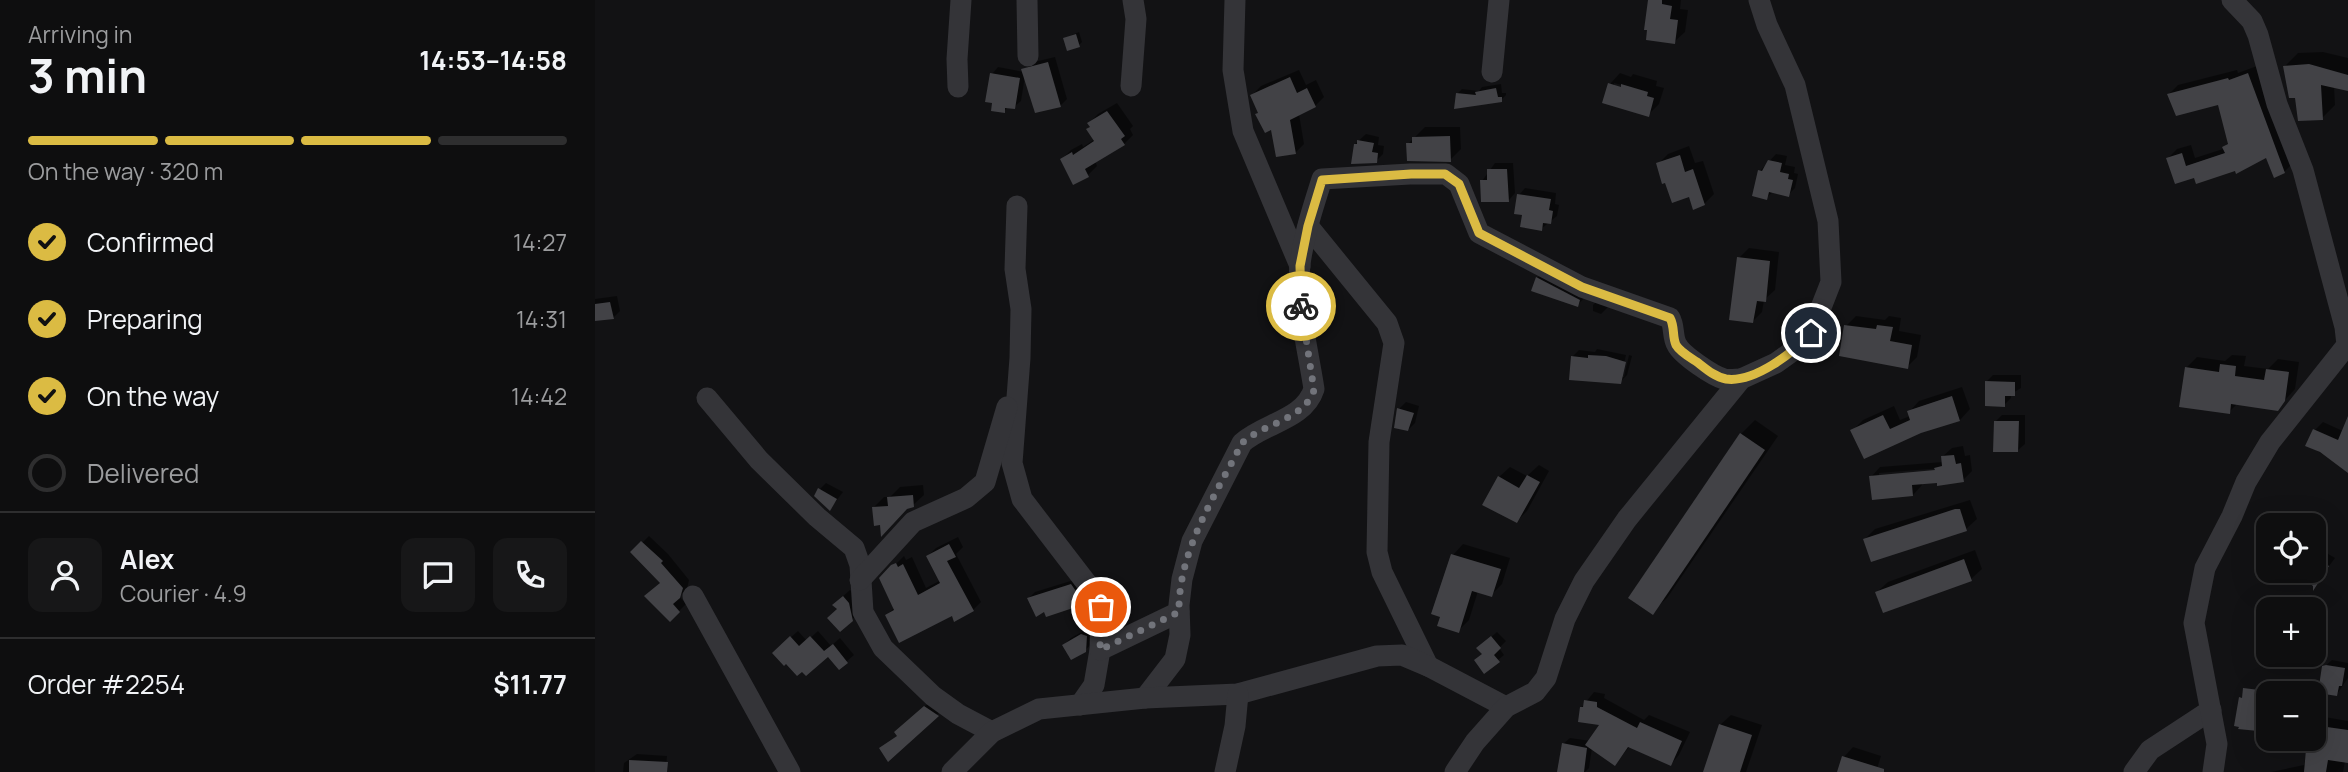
<!DOCTYPE html>
<meta charset="utf-8">
<style>
body{margin:0;font-family:Manrope,sans-serif;background:#171718;color:#f1f3f6;height:100vh;display:flex;flex-direction:column;font-size:26px;white-space:nowrap}
*{box-sizing:border-box;margin:0}
p{font-size:23px;color:#9b9c9e}
.icon{flex:none;width:38px;height:38px;fill:none;stroke:currentColor;stroke-width:2;stroke-linecap:round;stroke-linejoin:round}
.map{position:relative;flex:1;overflow:hidden}
.details{display:flex;flex-direction:column;background:#0e0e0f;width:595px}
.details>*{flex:none}
.buttons{position:absolute;left:1661px;top:513px;display:grid;gap:14px}
.buttons a{display:grid;place-items:center;width:70px;height:70px;border-radius:14px;background:#0e0e0f;box-shadow:0 7px 28px #0002,0 0 0 2px #2e2e2f;font-size:35px}
.pin{position:absolute;display:grid;place-items:center;width:60px;height:60px;color:#fff;margin:-30px;border:4px solid #fff;border-radius:50%;box-shadow:0 2px 7px #0007}
.courier{position:absolute;display:grid;place-items:center;width:70px;height:70px;margin:-35px;border:5px solid #dbbb43;border-radius:50%;background:#fff;color:#222;box-shadow:0 2px 9px #0007}
.overview em{font-style:normal;font-weight:700}
.overview div{display:flex;flex-direction:column-reverse}
.overview{display:flex;align-items:center;justify-content:space-between;height:119px;padding:0 28px}
h1{font-size:46px;font-weight:700;line-height:52px}
.bar{display:grid;grid-template-columns:repeat(4,1fr);gap:10px 7px;align-content:center;height:84px;padding:0 28px}
.bar i{height:9px;border-radius:5px;background:#2e2e2f}
.bar .on{background:#dbbb43}
.bar p{grid-column:span 4}
.line{display:flex;align-items:center;gap:18px;padding:0 28px;border-top:2px solid #2e2e2f}
.line div{flex:1}
.round{display:grid;place-items:center;flex:none;width:74px;height:74px;border-radius:14px;background:#171718}
ol{padding:0 28px;list-style:none}
li{display:flex;align-items:center;gap:21px;height:77px}
li p{margin-inline-start:auto}
li .icon{padding:7px;border-radius:50%;background:#dbbb43;color:#111;stroke-width:4}
li:last-child{color:#9b9c9e}
li i{width:38px;height:38px;border:4px solid #2e2e2f;border-radius:50%}
main{display:flex;flex:1;min-height:0}
.map>svg:first-child{display:block}
</style>
<main>
<section class="details">
<div class="overview"><div><h1>3 min</h1><p>Arriving in</p></div><em>14:53–14:58</em></div>
<div class="bar"><i class="on"></i><i class="on"></i><i class="on"></i><i></i><p>On the way · 320 m</p></div>
<ol>
<li><svg class="icon" aria-label="check" viewBox="0 0 24 24"><path d="M5 12l5 5 9-10"/></svg>Confirmed<p>14:27</p></li>
<li><svg class="icon" aria-label="check" viewBox="0 0 24 24"><path d="M5 12l5 5 9-10"/></svg>Preparing<p>14:31</p></li>
<li><svg class="icon" aria-label="check" viewBox="0 0 24 24"><path d="M5 12l5 5 9-10"/></svg>On the way<p>14:42</p></li>
<li><i></i>Delivered</li>
</ol>
<div class="line" style="height:126px"><a class="round"><svg class="icon" aria-label="person" viewBox="0 0 24 24"><circle cx="12" cy="8" r="4"/><path d="M4 21q1-7 8-7t8 7"/></svg></a><div><b>Alex</b><p>Courier · 4.9</p></div><a class="round"><svg class="icon" aria-label="chat" viewBox="0 0 24 24"><path d="M4 5h16v11H9l-5 4z"/></svg></a><a class="round"><svg class="icon" aria-label="phone" viewBox="0 0 24 24"><path d="M5 4h4l2 5-3 2q2 4 5 5l2-3 5 2v4C11 20 4 13 5 4z"/></svg></a></div>
<div class="line" style="height:91px"><div>Order #2254</div><b>$11.77</b></div>
</section>
<div class="map">
<svg width="1753" height="772" viewBox="0 0 1753 772">
<rect width="100%" height="100%" fill="#121214"/>
<g fill="#0007" fill-rule="evenodd">
<path d="M1055,0h31l-1,9 8,1 -3,22 -11,10z"/>
<path d="M484,32l3,10 -3,3 -14,-7z"/>
<path d="M1728,52l25,6v31l-14,-3 1,19 -13,13 -26,-22 -11,-30 13,-13z"/>
<path d="M460,57l12,42 -7,7 -35,-30 -4,25 -7,6 -5,-1 -5,5 -12,-37 6,-7 26,5 6,-9z"/>
<path d="M1662,66l36,97 -9,9 -17,-17 -31,14 -41,7 -27,-18 9,-9 14,-4 4,13 28,-9 6,-7 -10,-39 -50,-9 9,-9 59,-15 1,3z"/>
<path d="M704,70l7,15 10,-5 8,17 -9,9 -16,8 5,30 -9,9 -23,-26 -20,-32 9,-9z"/>
<path d="M1025,73l11,4 2,-3 24,7 -1,5 8,2 -5,16 -11,11 -38,-31zM1019,83l15,4v4l-15,-4z"/>
<path d="M906,84l1,9h4v2l-5,5 -44,-6 5,-5 17,2 3,-4z"/>
<path d="M522,103l16,23 -3,3 3,6 -9,9 -29,17 2,5 -9,9 -26,-16 9,-9 11,-6 1,3 12,-8 -6,-16 9,-9z"/>
<path d="M830,127h35l1,22 -11,11 -42,-16z"/>
<path d="M771,134l13,3 -1,8 6,1 -1,8 -7,7 -21,-17z"/>
<path d="M1094,146l6,17 8,-2 11,33 -10,10 -38,-24 -8,-16 10,-10z"/>
<path d="M1181,154l11,2 -2,9 10,2 -1,6 4,1 -3,14 -7,7 -15,-3 -7,6 -6,-27z"/>
<path d="M900,163h18l2,30 -6,7 -27,-19z"/>
<path d="M930,188l31,5 -1,11 4,1 -2,11 -16,13 -17,-15 -5,-19z"/>
<path d="M1154,248l30,4 -4,38 -11,10 -2,12 -10,10 -13,-64z"/>
<path d="M953,268l40,27 -11,10 -40,-27z"/>
<path d="M1008,295l9,8 -11,11 -8,-3v-6z"/>
<path d="M22,296l3,15 -7,7 -18,1v-20z"/>
<path d="M1261,316l29,4 4,-4 12,2 -2,13 22,4 -4,22 -10,10 -61,-41z"/>
<path d="M1002,349l29,6 -5,22h3l5,-22 3,1 -5,19 -7,7 -48,-25 7,-7 16,2z"/>
<path d="M1637,355l14,1 -2,10 24,3 10,-10 21,3 -4,27 -18,20 -40,-5 -8,8 -43,-44 11,-11 28,4z"/>
<path d="M1398,375h28v13l-10,6v4l-7,7 -18,-23z"/>
<path d="M1367,387l8,22 -10,11 -40,12 -67,-2 10,-10 31,-14 6,14 10,-4 -1,-4 10,-11z"/>
<path d="M811,402l13,4 -4,17 -7,7 -9,-21z"/>
<path d="M1407,415h23v29l-7,6 -22,-29z"/>
<path d="M1160,420l23,16 -111,162 -15,14 89,-178z"/>
<path d="M1728,422l22,10 3,-2v40l-40,-25 7,-15z"/>
<path d="M1368,446l2,10 5,-1 2,16 -9,9 -42,3 1,2 -9,10 -42,-18 9,-10 63,-5 -1,-5 10,-9zM1348,468l1,3 -65,6v-4z"/>
<path d="M944,465l10,6 -22,40 -10,10 -18,-44 11,-10 17,9z"/>
<path d="M231,483l17,9 -13,17 -10,-20z"/>
<path d="M328,485l1,10 -11,10 -6,2 -25,16 -9,-15 11,-11h6l10,-10z"/>
<path d="M1375,500l7,19 -11,10 -101,10 10,-10z"/>
<path d="M54,536l19,18 21,26 -2,9 -8,7 7,8 -16,16 -8,-38 -29,-30z"/>
<path d="M363,537l5,10 -7,7 25,48 -8,8 -21,4 -65,1 8,-8 -14,-28 23,-23 2,4 6,-3 14,31 15,-8 -13,-24 8,-8z"/>
<path d="M868,544l47,14 -8,26 -11,11 -13,-4 -9,29 -11,11 -5,-76z"/>
<path d="M1718,545l22,13 -20,27 -7,-11 -6,-4h11z"/>
<path d="M1380,550l7,19 -11,10 -94,13 11,-10z"/>
<path d="M482,579l10,18 -6,6 -52,-5 6,-6z"/>
<path d="M255,590l6,6 3,16 -7,8 -13,-11 2,-11z"/>
<path d="M494,628l4,2v13l-8,7 -21,-5 7,-7z"/>
<path d="M203,631l9,10 11,-10 13,15 9,-8 14,17 -15,13 -11,-14 -47,-8z"/>
<path d="M902,632l9,9 -7,7 5,7 -6,5 -15,-7 1,-10z"/>
<path d="M1737,660l16,3v15l-11,16 -13,-27z"/>
<path d="M999,692l11,2 -1,4 40,22 5,-5 41,17 -11,23 -8,9 -41,-18 -15,18 -23,-16 -3,20 -4,4h-18l-4,-28 7,-6 21,3 12,-17 -22,-16z"/>
<path d="M336,701l12,8 -40,36 -22,3 18,-13 3,-9z"/>
<path d="M1136,715l31,10 -16,47h-41l15,-47z"/>
<path d="M1718,715l35,6v41l-3,-1 -2,11h-72l33,-7 4,-22 -9,-1v-4h14z"/>
<path d="M1258,747l28,9 -5,16h-37l5,-15z"/>
<path d="M42,754l30,2 -1,13 -3,3h-40l1,-9z"/>
</g>
<g fill="#424246">
<path d="M1053,0h14v4l10,2 -2,13 8,1 -3,24 -29,-4 1,-10h-3z"/>
<path d="M481,34l4,13 -13,4 -4,-13z"/>
<path d="M453,62l13,45 -26,6 -14,-44z"/>
<path d="M1714,64l39,11v16l-27,-6 2,35 -25,1 -3,-23h-6l-6,-32z"/>
<path d="M395,73l30,5 -5,31 -10,-1v5l-14,-2 1,-8 -7,-1z"/>
<path d="M1653,73l37,100 -11,5 -8,-20 -30,16 -1,-3 -39,13 -2,-6 -19,6 -9,-26 16,-5 4,13 39,-13 -3,-6 6,-3 -10,-39 -42,11 -9,-22 61,-16 1,2z"/>
<path d="M695,77l7,16 10,-5 9,19 -26,13 6,34 -20,3 -5,-27 -6,3 -10,-19 3,-1 -8,-18z"/>
<path d="M1013,83l13,4v-3l27,8 -1,4 7,2 -5,19 -47,-14z"/>
<path d="M901,88l2,9h4v5l-48,7 2,-16 20,2 -1,-3z"/>
<path d="M512,111l18,25 -4,3 4,6 -40,24 4,8 -16,8 -13,-26 12,-7 1,3 21,-14 -8,-12 4,-2 -3,-4z"/>
<path d="M855,136l1,26 -44,-1 -1,-18h6v-6z"/>
<path d="M762,140l17,3 -2,9 6,1 -1,10 -26,1 3,-20h3z"/>
<path d="M1085,155l5,17 8,-3 12,36 -12,5 -4,-13 -17,6 -7,-20 -3,1 -6,-21z"/>
<path d="M1173,160l14,3 -2,9 9,2 -1,5 5,1 -4,17 -20,-5 -2,8 -15,-4 6,-26 4,1z"/>
<path d="M892,169h20l2,33h-28l-1,-22h7z"/>
<path d="M922,194l34,5 -2,11 4,1 -2,13 -8,-1 -1,8 -22,-4 2,-12 -8,-1z"/>
<path d="M1142,257l33,4 -4,41 -9,-1 -4,22 -24,-3z"/>
<path d="M941,277l44,23 -2,7 -47,-16z"/>
<path d="M15,302l4,17 -19,2v-17z"/>
<path d="M1249,325l32,4 1,-4 16,2 -3,14 22,4 -4,24 -69,-13z"/>
<path d="M993,355l18,1 20,6 -5,22 -52,-4 2,-24 17,2z"/>
<path d="M1625,364l16,2 -1,10 29,4 2,-11 23,3 -4,29 -7,10 -47,-7 -1,10 -51,-7 6,-40 34,5z"/>
<path d="M1390,381l30,1v14h-10v11l-20,-1z"/>
<path d="M1357,396l8,25 -39,12 -57,26 -14,-29 33,-15 7,14 20,-9 -3,-9z"/>
<path d="M802,408l17,5 -6,18 -14,-3z"/>
<path d="M1753,416v57l-28,-21 -15,-6 8,-17 25,11z"/>
<path d="M1399,421h25l-1,31h-25z"/>
<path d="M1145,433l25,17 -112,165 -25,-17z"/>
<path d="M1359,455l2,9 5,-1 3,19 -27,4v-3l-25,2 1,11 -41,4 -3,-24 66,-6 -1,-2 8,-2 -1,-10z"/>
<path d="M932,475l13,7 -23,41 -35,-18 16,-29 21,12z"/>
<path d="M223,488l19,11 -7,12 -16,-15z"/>
<path d="M318,495l1,12 -7,2 -26,28 -1,-12 -6,1 -2,-19 16,-1 -1,-9z"/>
<path d="M1360,509h5l7,22 -96,31 -8,-23z"/>
<path d="M46,541l22,20 -2,2 22,25 -3,10 -7,6 7,8 -10,10 -26,-26 16,-13 -30,-31z"/>
<path d="M354,544l7,13 -9,4 27,50 -20,11 -2,-6 -53,27 -14,-28 9,-5 -15,-32 12,-13 5,-2 2,4 5,-3 15,31 22,-12 -14,-27z"/>
<path d="M856,554l50,15 -9,28 -20,-6 -13,42 -22,-7 3,-9 -9,-3z"/>
<path d="M1718,556l16,10 -16,25v-5l-10,-7 6,-9h4z"/>
<path d="M1369,559l8,22 -89,32 -8,-21z"/>
<path d="M476,584l7,10 4,11 -36,12 -2,-5 -8,5 -9,-19z"/>
<path d="M248,596l6,7 4,18 -13,11 -13,-14 10,-9 -5,-4z"/>
<path d="M486,634l6,2 -1,16 -15,8 -9,-15z"/>
<path d="M195,636l9,10 11,-10 14,15 9,-7 15,19 -9,7 -11,-13 -22,19 -4,-4 -5,4 -11,-12 -2,2 -12,-13z"/>
<path d="M896,636l10,12 -7,7 6,7 -16,12 -10,-14 8,-6 -6,-6z"/>
<path d="M1731,665l19,3 -3,18h-3l-2,10 -19,-3 4,-27z"/>
<path d="M1648,688l25,3v41l-30,-3 1,-2 -5,-1 5,-29 3,1z"/>
<path d="M989,700l13,2v5l40,21 3,-6 42,19 -11,25 -43,-19 -13,19 -30,-21 14,-20 -21,-3 2,-15h3z"/>
<path d="M329,706l15,10 -51,46 -9,-14 18,-12 -3,-4z"/>
<path d="M1124,724l33,11 -12,37h-37z"/>
<path d="M1718,725l35,5v33l-20,-3 -2,12h-22l3,-34h6z"/>
<path d="M967,743l25,5 -3,24h-27z"/>
<path d="M1247,756l42,13v3h-47z"/>
<path d="M34,760l39,2 -1,10h-38z"/>
</g>
<g fill="none" stroke-linecap="round" stroke-linejoin="round">
<g stroke="#343438" stroke-width="21">
<path d="M432,0l1,56"/>
<path d="M640,0l-2,70 10,61 57,135"/>
<path d="M897,72l7,-72"/>
<path d="M536,86l5,-67 -3,-19"/>
<path d="M363,87l-1,-28 4,-59"/>
<path d="M422,206l-2,63 6,40 -1,49 -8,105 10,36 69,90 10,18 -1,43 -6,35 -14,20"/>
<path d="M713,226l79,97 7,20 -15,99 -2,110 5,20 46,94"/>
<path d="M112,398l52,62 58,57 37,31 6,17 3,47 20,36 50,48 25,18 34,18"/>
<path d="M265,580l53,-58 53,-24 19,-16 22,-75"/>
<path d="M98,596l97,176"/>
<path d="M505,650l79,-38"/>
<path d="M550,698l30,-39 5,-24 -1,-30 3,-26 10,-38 50,-98c22,-20 62,-23 72,-54 -6,-40 -18,-84 -14,-125 4,-29 13,-57 22,-85l88,-5h36l13,10 20,49 103,54 88,31c5,9 2,19 7,27 5,10 36,31 47,34 5,1 12,0 17,0"/>
<path d="M357,772l40,-40 47,-23 106,-11 93,-4 139,-38 25,-1 26,11 78,41"/>
<path d="M630,772l10,-46 3,-32"/>
<path d="M860,772l20,-30 31,-35 29,-15 11,-14 19,-59 19,-38 43,-62 114,-140 35,-16 21,-15 14,-15 20,-51 -3,-61 -33,-136 -28,-60 -8,-25"/>
<path d="M1539,772l16,-22 61,-40"/>
<path d="M1618,772l4,-28 -23,-121 11,-55 27,-52 14,-34 24,-40 77,-97 -2,-18 -42,-157 -26,-66 -19,-69 -6,-14 -20,-21"/>
</g>
</g>
<g fill="none" stroke-linecap="round" stroke-linejoin="round">
<path stroke="#72747b" stroke-width="7" stroke-dasharray="0 12.6" d="M506,607l-1,43 79,-38c-1,-61 36,-116 63,-169 22,-20 62,-23 72,-53l-13,-84"/>
<path stroke="#dbbb43" stroke-width="9" d="M706,306l-1,-40 8,-40 14,-46 89,-6h34l14,10 20,49 103,54 88,31c5,9 2,18 6,27 4,7 15,13 21,17 9,7 18,15 29,17 28,4 67,-26 85,-46"/>
</g>
</svg>
<div class="buttons">
<a><svg class="icon" aria-label="locate" viewBox="0 0 24 24"><circle cx="12" cy="12" r="6"/><path d="M12 2v4M12 18v4M2 12h4M18 12h4"/></svg></a>
<a>+</a>
<a>−</a>
</div>
<div class="pin" style="left:506px;top:607px;background:#ea580c"><svg class="icon" aria-label="bag" viewBox="0 0 24 24"><path d="M5 8h14l-1 12H6zM9 8a3 3 0 0 1 6 0"/></svg></div>
<div class="pin" style="left:1216px;top:333px;background:#1f2937"><svg class="icon" aria-label="home" viewBox="0 0 24 24"><path d="M3 11l9-7 9 7M6 9v11h12V9"/></svg></div>
<div class="courier" style="left:706px;top:306px"><svg class="icon" aria-label="bike" viewBox="0 0 24 24"><circle cx="6" cy="16" r="4"/><circle cx="18" cy="16" r="4"/><path d="M6 16l4-8h5l3 8M10 8l3 8H6M13 5h3"/></svg></div>
</div>
</main>
